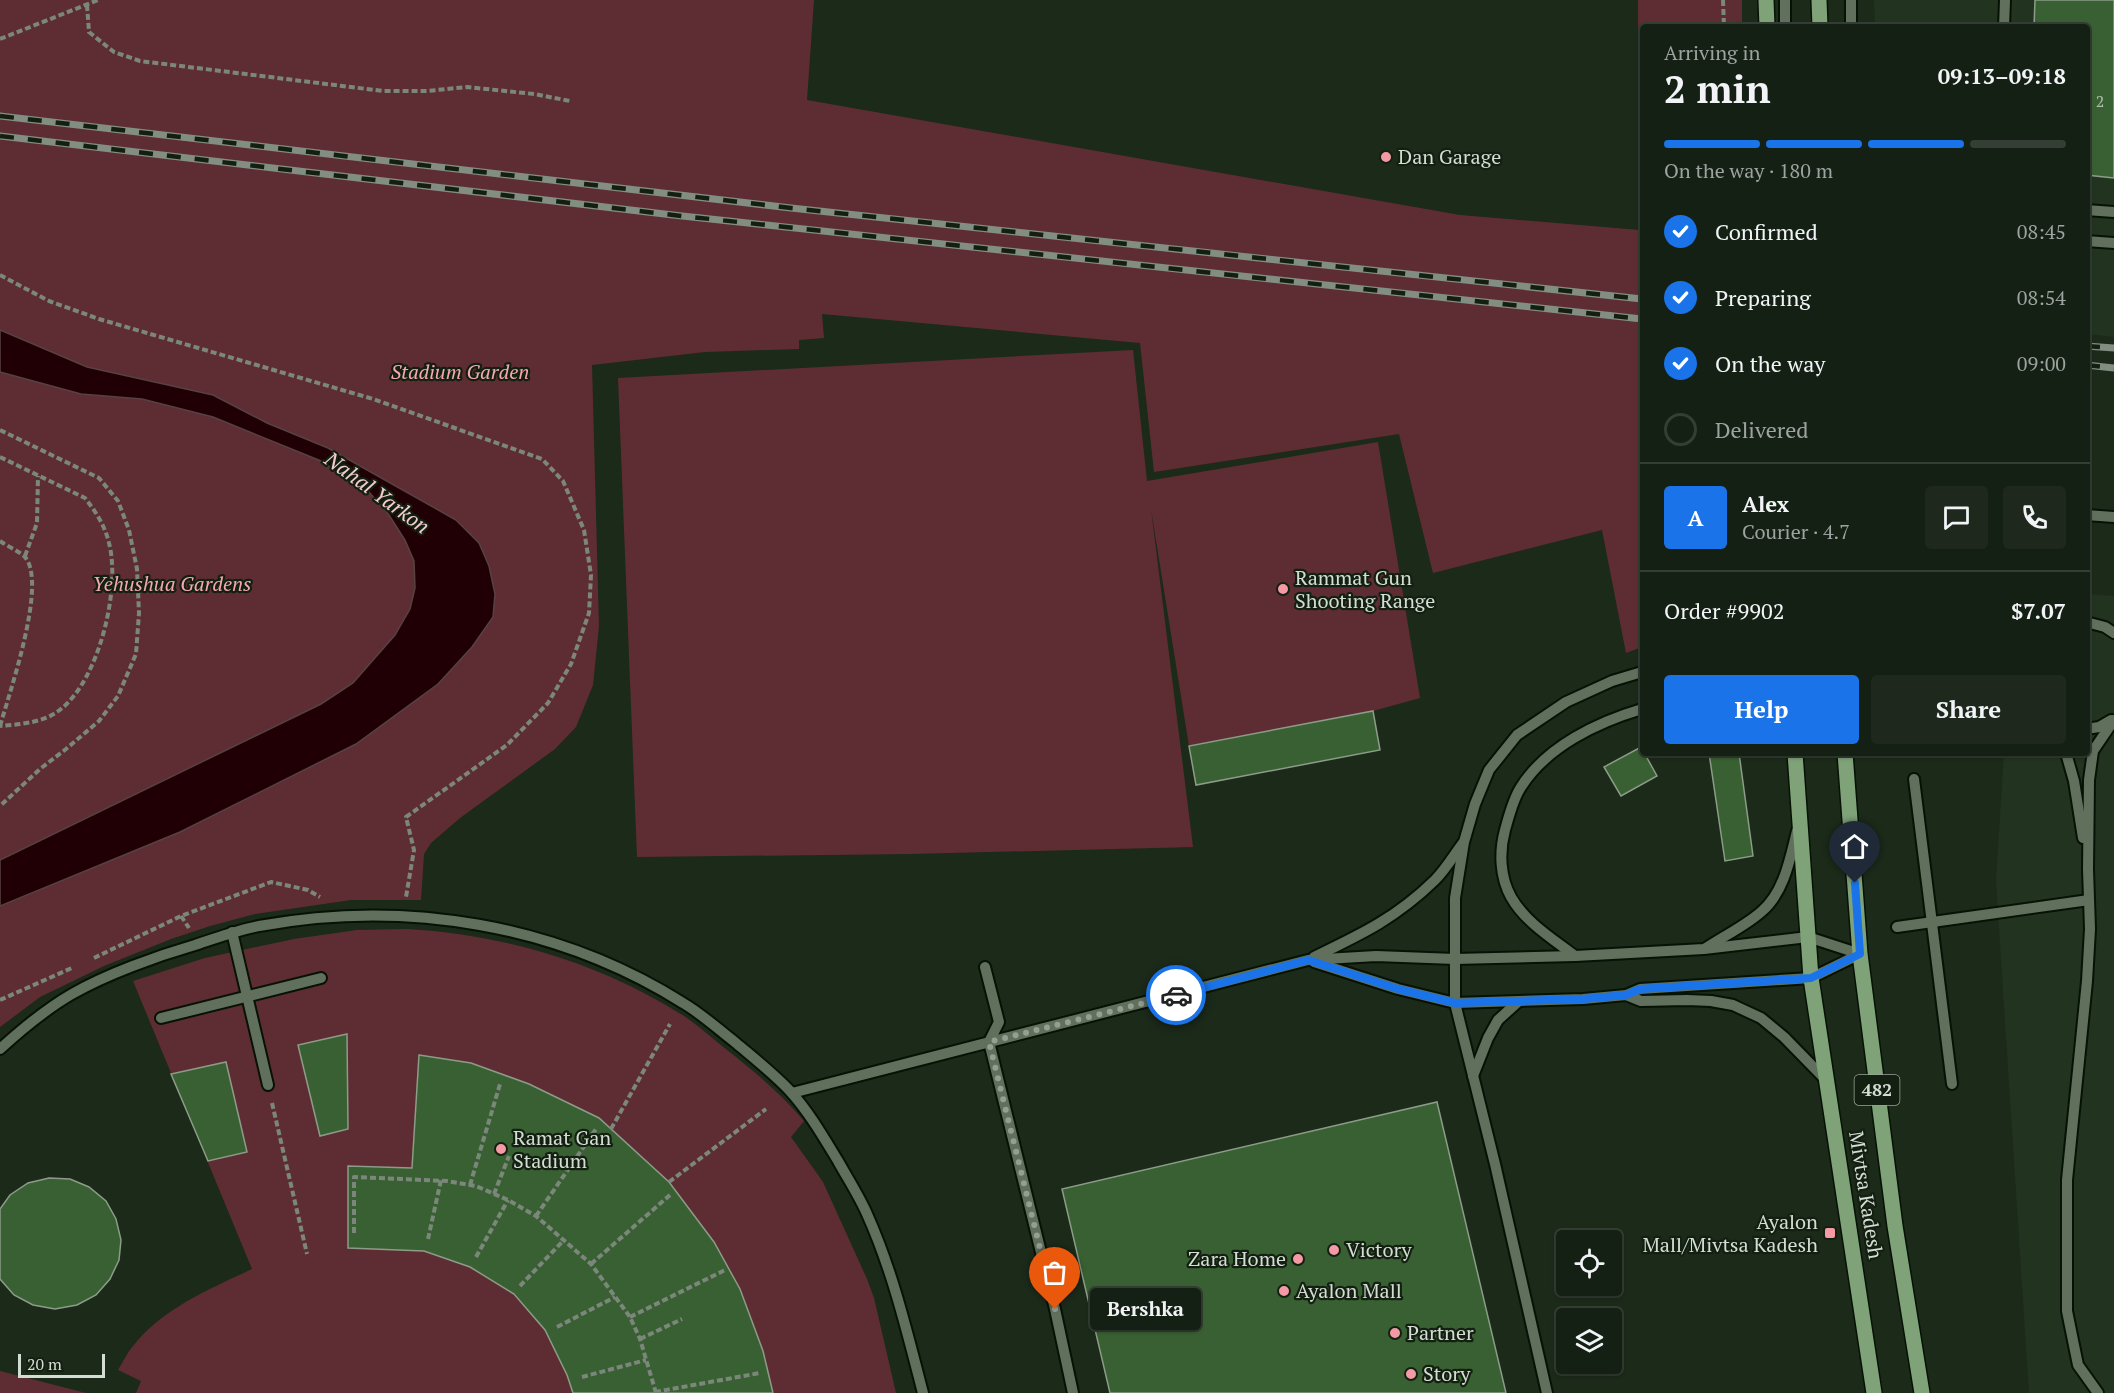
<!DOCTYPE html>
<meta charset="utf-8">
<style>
body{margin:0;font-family:"PT Serif",serif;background:#1e281d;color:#f1f3f6;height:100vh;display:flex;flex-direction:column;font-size:22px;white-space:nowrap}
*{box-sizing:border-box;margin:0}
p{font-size:20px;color:#9da3a0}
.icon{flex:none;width:33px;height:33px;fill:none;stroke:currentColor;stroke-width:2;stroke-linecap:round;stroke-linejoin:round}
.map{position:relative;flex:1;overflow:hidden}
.drawer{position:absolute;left:1640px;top:24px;width:450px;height:732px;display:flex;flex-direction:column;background:#152014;border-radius:6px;box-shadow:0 2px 4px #0004,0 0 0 2px #343e34}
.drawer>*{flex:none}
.tools{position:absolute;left:1556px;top:1230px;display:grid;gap:12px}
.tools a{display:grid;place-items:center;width:66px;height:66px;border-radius:6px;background:#152014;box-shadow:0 2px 4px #0004,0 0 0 2px #343e34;font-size:30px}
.scale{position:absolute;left:18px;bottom:15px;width:87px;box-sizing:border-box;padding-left:6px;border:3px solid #d4ddd3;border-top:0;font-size:16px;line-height:21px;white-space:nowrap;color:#d4ddd3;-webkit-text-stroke:4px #132011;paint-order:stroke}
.pin{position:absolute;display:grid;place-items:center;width:51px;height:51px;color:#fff;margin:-62px -26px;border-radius:50% 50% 50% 0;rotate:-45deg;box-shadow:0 0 6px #0007}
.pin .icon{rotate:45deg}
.courier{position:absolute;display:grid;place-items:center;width:60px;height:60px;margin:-30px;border:4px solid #1a73e8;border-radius:50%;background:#fff;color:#222;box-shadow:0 2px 8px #0007}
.bubble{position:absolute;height:42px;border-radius:6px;background:#152014;box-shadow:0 2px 4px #0004,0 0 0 2px #343e34;font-size:20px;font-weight:700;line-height:42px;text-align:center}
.summary em{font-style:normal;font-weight:700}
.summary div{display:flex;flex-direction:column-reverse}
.summary{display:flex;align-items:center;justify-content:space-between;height:102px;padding:0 24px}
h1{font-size:39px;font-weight:700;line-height:45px}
.bar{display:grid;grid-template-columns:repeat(4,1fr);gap:9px 6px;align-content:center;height:72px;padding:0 24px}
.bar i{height:8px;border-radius:4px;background:#343e34}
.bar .selected{background:#1a73e8}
.bar p{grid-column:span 4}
.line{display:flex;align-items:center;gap:15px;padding:0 24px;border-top:2px solid #343e34}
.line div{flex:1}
.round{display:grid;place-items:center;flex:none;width:63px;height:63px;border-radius:6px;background:#1e281d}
ol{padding:0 24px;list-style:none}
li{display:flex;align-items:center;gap:18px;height:66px}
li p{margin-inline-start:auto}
li .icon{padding:6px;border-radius:50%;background:#1a73e8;color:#fff;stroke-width:4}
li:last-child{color:#9da3a0}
li i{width:33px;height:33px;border:3px solid #343e34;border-radius:50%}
.cta{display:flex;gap:12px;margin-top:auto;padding:12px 24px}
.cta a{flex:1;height:69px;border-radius:6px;background:#1a73e8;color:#fff;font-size:24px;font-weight:700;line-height:69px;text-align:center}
.cta a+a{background:#1e281d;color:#f1f3f6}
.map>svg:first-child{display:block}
</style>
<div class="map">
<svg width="2114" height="1393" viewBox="0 0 2114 1393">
<rect width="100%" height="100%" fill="#1c2a1a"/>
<g fill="#22341f">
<path d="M1874,0h240v337l-27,-3 -1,-307h-211z"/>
<path d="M2087,594l27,2v797h-85l-33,-512 8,-128h82z"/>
</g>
<g fill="#5e2d33">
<path d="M0,0h814l-7,100 653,115 179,15 -1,-230h104v27h-100v620l-16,6 -24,-123 -169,43 -34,-139 -245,38 -14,-129 -318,-29 2,24 -25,2v9l-94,3 -113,13 7,261 -6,59 -17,42 -21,22 -95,69 -29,25 -7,11 -3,46h-70l-96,14 -45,12 -39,13 -67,27 -64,31 -40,30v-121l180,-74 176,-88 133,-178 -222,-143 -54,-28 -126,-28 -87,-37z"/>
<path d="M1133,350l14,131 231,-39 42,256 -47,13 -184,35 -38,-237 42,338 -283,7 -273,3 -19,-479z"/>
<path d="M0,372l81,22 61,5 71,18 108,44 48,31 20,23 16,25 9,21 1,27 -5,21 -15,26 -42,48 -32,21 -321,156z"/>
<path d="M408,929c98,6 192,34 276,87 15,10 29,23 43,34 27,21 54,44 77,71l-13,16 32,45 44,97 7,19 22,95h-760l5,-12 -23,-11c5,-8 9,-17 15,-24 30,-38 77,-57 119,-77l-119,-288 72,-23 89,-19 63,-9z"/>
<path d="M0,1371l86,22h-86z"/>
</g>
<path fill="#200004" stroke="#564242" stroke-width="1.5" d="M0,330l87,37 126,28 54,28 61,25 128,72 23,23 10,23 6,28 -2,23 -21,30 -34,37 -82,60 -176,88 -180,74v-46l321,-156 32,-21 42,-48 15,-26 5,-21 -1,-27 -9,-21 -16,-25 -20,-23 -48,-31 -108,-44 -71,-18 -61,-5 -81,-22z"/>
<g fill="#396032" stroke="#8c9c89" stroke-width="1.5">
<path d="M2035,0h79v178l-28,-3v-148h-52z"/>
<path d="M1373,711l7,39 -184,35 -7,-39z"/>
<path d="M1641,747l16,29 -36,20 -17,-29z"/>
<path d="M1709,753h30l14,103 -28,5z"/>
<path d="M347,1034l1,95 -28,7 -22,-91z"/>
<path d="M419,1055l52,8 58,21 70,34 70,64 45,60 26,47 23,62 10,42h-200l-6,-18 -22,-45 -31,-36 -44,-27 -46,-16 -76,-3v-82l64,2z"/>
<path d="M226,1062l21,90 -39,9 -37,-87z"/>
<path d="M1437,1102l69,291h-396l-48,-204z"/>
<path d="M49,1178l21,1 19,8 17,14 10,18 5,21 -2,20 -9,19 -14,16 -19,10 -22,4 -22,-4 -19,-10 -14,-16v-70l10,-14 18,-12z"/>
</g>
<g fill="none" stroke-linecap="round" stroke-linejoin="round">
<defs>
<g id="service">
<path d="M1785,0v27"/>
<path d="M1851,0v27"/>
<path d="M2004,27l1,-27"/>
<path d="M2086,210l28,2"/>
<path d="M2086,241l28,2"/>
<path d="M2086,515l28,2"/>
<path d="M2086,622l19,5 9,6"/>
<path d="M1642,709c-44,13 -95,37 -121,78 -8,12 -12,29 -16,43 -6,22 -5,47 6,67 14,25 42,42 64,59l129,-7 104,-12 52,17"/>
<path d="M2086,729l13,-2 12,-7"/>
<path d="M2066,753l8,28 9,57"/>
<path d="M1914,779l38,305"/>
<path d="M1897,927l192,-27"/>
<path d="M232,932l36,153"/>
<path d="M1706,948c18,-12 39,-22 55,-36 23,-19 29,-53 36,-81"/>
<path d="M1314,957c48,-23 82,-39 121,-77 11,-11 19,-25 28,-37"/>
<path d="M1314,962l84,27 57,14 128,-4 43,-4 15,6 46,-1 24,1 22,4 28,13 23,19 43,44"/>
<path d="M985,967l14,55 -10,20 66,267 18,84"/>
<path d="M1626,995l14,-6 171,-11 49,-24"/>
<path d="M161,1018l160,-40"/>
<path d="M0,1049c22,-20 46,-40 72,-55 35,-20 85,-38 123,-49 22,-7 42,-15 64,-19 146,-27 298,-2 424,77 19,11 36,27 53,40 19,16 38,31 54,48 19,21 34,47 48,70 10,18 21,35 29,53 26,58 40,118 56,179"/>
<path d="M1473,1076l15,-38 10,-18 21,-19"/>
<path d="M792,1093l516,-133 68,-4 79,3 120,-3"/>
<path d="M1547,1393l-52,-229 -40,-161v-105l9,-56 11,-38 14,-34 28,-35 49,-33 46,-21 30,-9"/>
<path d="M2098,1393l-20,-28 -11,-54v-131l20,-199 3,-52 -2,-60 1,-89 4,-29 21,-31"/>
</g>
<g id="primary">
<path d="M1766,0l1,27"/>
<path d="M1819,0l1,27"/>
<path d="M1795,753l16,225 63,415"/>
<path d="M1845,753l15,201 35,272 27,167"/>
</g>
</defs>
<use href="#service" stroke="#061205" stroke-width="14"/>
<use href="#primary" stroke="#061205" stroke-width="18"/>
<g stroke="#7c877b" stroke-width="4" stroke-dasharray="6 3" stroke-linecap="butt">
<path d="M1723,0l1,27"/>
<path d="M87,5l2,27 25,20 26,9 243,30h44l40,-4 67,7 36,7"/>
<path d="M0,39l98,-39"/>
<path d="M0,275l49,26 50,18 274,80 169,60 21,22 21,49 7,45 -2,38 -18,51 -23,39 -41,42 -101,72 8,33 -8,47"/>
<path d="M0,430l99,48 19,23 11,29 8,39 2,44 -3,41 -18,42 -19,25 -33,28 -26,20 -40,37"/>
<path d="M0,457l85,41c11,14 20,28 24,45 12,46 -10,136 -48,166 -17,14 -40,15 -61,17"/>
<path d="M0,541c7,5 17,9 24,15 25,24 -15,138 -24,170"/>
<path d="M25,556l12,-33 1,-47"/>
<path d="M181,916l8,12"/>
<path d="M94,958l87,-42 90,-34 37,8 12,7"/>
<path d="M0,1000l74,-33"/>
<path d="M272,1103l35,151"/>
<path d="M611,1129l59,-105"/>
<path d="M669,1182l97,-73"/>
<path d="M470,1185l30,-101"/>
<path d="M494,1194l15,-38"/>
<path d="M536,1216l60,-87"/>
<path d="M354,1233v-56l93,4 29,5 32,14 28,16 55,48 39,53 10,22 16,54"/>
<path d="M428,1239l13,-59"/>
<path d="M476,1257l32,-57"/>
<path d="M591,1264l79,-69"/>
<path d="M520,1286l44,-46"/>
<path d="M630,1317l95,-47"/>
<path d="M557,1327l58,-30"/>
<path d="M640,1339l42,-20"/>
<path d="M582,1377l64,-17"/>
<path d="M655,1392l105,-19"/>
</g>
<use href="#service" stroke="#60705d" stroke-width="10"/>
<use href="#primary" stroke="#7fa279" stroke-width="15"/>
<defs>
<g id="rail">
<path d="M0,116l791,92 851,91"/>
<path d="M0,136l673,79 969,104"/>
<path d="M2086,346l28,2"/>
<path d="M2086,365l28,3"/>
</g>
</defs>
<use href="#rail" stroke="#838e82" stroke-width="7"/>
<use href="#rail" stroke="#132011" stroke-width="4.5" stroke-dasharray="14" stroke-linecap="butt"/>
</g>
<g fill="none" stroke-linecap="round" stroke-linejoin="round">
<path stroke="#949e92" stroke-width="6" stroke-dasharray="0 10.8" d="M1055,1309l-66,-267 187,-47"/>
<path stroke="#1a73e8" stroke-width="8" d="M1176,995l132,-35 90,29 57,14 128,-4 43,-4 14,-6 171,-11 49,-24 -5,-71"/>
</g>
<g fill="#f49aa4" stroke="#132011" stroke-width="2">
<circle cx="1386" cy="157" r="6"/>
<circle cx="1283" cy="589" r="6"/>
<circle cx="501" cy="1149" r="6"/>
<rect x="1824" y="1227" width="12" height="12" rx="3"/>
<circle cx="1334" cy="1250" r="6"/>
<circle cx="1298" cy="1259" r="6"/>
<circle cx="1284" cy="1291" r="6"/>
<circle cx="1395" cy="1333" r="6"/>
<circle cx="1411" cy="1374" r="6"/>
</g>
<g text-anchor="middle" stroke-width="4.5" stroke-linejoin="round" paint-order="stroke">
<g font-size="16" fill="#adbeab">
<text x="2100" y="107">2</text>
</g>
<rect fill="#132011" stroke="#9aa499" stroke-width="1.5" x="1854.5" y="1075" width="45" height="30" rx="4.5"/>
<g font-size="18" font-weight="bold" fill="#d4ddd3">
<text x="1877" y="1096">482</text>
</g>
<g font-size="20" fill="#d4ddd3" stroke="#132011" text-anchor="start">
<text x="1398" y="164">Dan Garage</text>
<text x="1295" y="585">Rammat Gun<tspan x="1295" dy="23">Shooting Range</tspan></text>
<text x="513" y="1145">Ramat Gan<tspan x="513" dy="23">Stadium</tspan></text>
<text x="1818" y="1229" text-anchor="end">Ayalon<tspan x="1818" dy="23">Mall/Mivtsa Kadesh</tspan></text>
<text x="1346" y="1257">Victory</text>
<text x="1286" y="1266" text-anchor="end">Zara Home</text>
<text x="1296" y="1298">Ayalon Mall</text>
<text x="1407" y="1340">Partner</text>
<text x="1423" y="1381">Story</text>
</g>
<g font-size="20" font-style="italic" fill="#f5a8b0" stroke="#132011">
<text x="460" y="379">Stadium Garden</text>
<text x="172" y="591">Yehushua Gardens</text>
</g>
<g font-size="20" fill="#d4ddd3" stroke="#132011">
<text transform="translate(1866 1195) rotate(81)" y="7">Mivtsa Kadesh</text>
</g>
<g font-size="21" font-style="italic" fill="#f4cccf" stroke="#132011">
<text transform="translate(377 493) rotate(36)" y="7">Nahal Yarkon</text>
</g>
</g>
</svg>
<div class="tools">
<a><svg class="icon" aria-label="locate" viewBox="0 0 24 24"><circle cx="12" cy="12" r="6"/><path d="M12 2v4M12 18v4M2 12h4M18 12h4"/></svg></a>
<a><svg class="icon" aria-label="layers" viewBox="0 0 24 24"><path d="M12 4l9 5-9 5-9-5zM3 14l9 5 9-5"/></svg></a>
</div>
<div class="scale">20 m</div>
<div class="pin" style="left:1055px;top:1309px;background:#ea580c"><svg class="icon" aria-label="bag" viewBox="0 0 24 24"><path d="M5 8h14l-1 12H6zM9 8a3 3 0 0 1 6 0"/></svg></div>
<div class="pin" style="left:1855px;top:883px;background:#1f2937"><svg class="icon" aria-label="home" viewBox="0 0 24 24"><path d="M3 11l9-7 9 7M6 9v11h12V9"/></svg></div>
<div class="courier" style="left:1176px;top:995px"><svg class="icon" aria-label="car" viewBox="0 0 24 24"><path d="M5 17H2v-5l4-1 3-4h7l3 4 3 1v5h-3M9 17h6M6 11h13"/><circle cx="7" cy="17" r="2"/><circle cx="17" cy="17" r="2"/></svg></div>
<div class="bubble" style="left:1090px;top:1288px;width:111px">Bershka</div>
<section class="drawer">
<div class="summary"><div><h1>2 min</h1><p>Arriving in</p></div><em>09:13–09:18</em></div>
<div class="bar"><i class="selected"></i><i class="selected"></i><i class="selected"></i><i></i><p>On the way · 180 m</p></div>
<ol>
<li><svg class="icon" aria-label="check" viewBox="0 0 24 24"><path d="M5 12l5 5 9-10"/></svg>Confirmed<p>08:45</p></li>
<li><svg class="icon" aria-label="check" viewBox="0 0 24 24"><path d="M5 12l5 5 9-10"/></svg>Preparing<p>08:54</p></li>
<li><svg class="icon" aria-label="check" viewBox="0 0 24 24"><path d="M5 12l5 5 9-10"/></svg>On the way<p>09:00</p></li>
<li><i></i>Delivered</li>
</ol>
<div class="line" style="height:108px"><b class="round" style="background:#1a73e8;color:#fff">A</b><div><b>Alex</b><p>Courier · 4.7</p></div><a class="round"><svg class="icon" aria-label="chat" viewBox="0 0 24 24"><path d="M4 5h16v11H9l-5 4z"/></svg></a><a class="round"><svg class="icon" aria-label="phone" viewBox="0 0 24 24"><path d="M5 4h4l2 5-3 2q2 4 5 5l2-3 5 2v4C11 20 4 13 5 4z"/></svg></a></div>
<div class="line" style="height:78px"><div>Order #9902</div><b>$7.07</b></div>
<div class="cta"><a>Help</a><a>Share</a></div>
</section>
</div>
